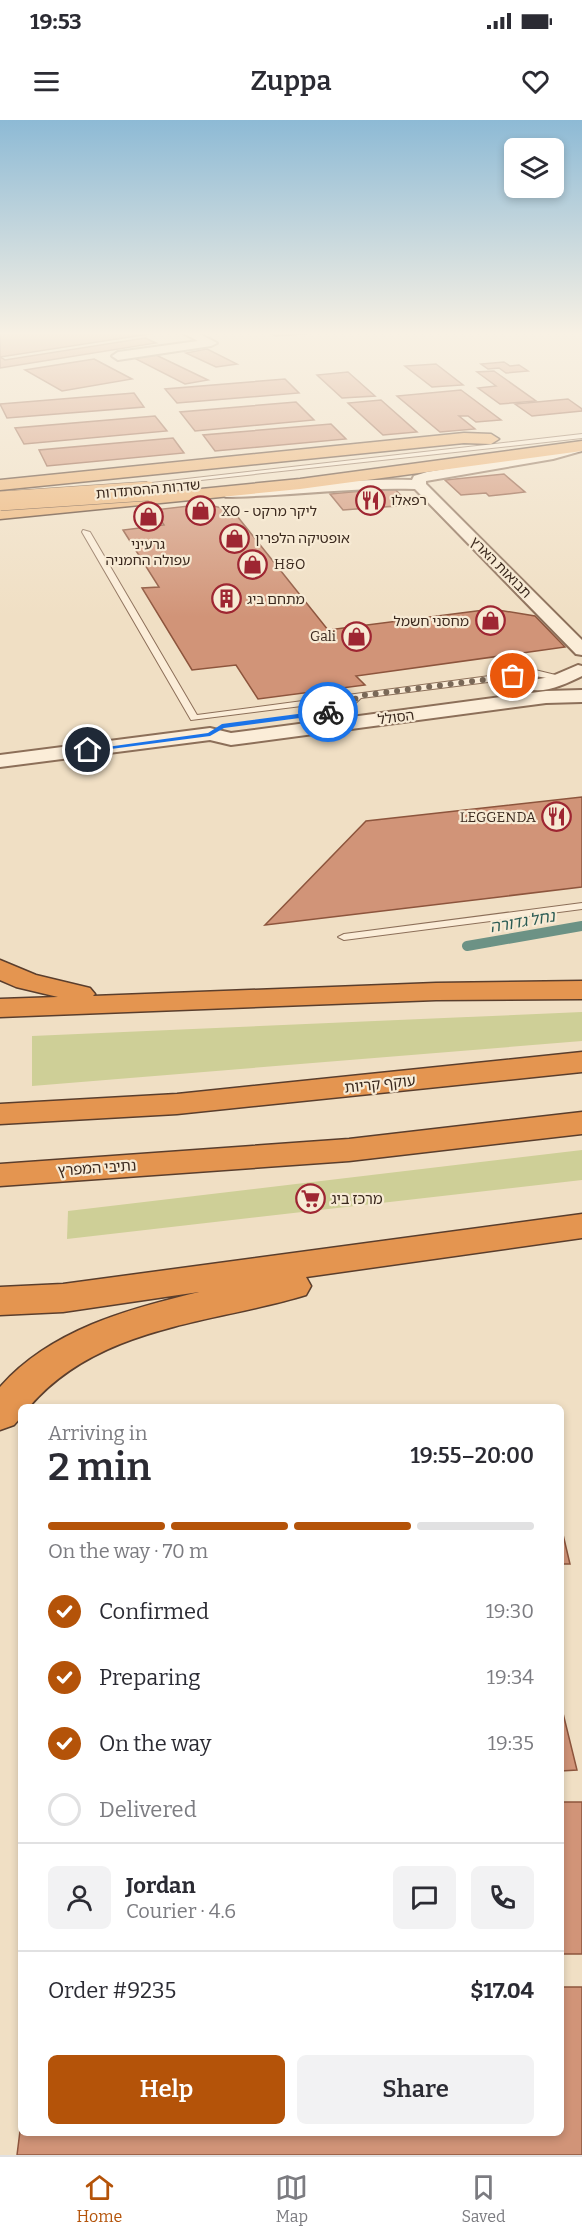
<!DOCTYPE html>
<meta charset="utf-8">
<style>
body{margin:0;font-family:Bitter,"Noto Sans Hebrew",serif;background:#f2f2f3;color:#2b2b33;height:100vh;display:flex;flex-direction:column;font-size:22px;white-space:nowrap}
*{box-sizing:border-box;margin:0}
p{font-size:20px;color:#7c7c81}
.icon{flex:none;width:33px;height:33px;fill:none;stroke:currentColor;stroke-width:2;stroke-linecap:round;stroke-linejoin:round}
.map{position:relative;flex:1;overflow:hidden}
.panel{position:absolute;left:18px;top:1284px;width:546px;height:732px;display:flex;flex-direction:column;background:#fff;border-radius:9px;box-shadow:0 3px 9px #0003}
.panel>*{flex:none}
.fabs{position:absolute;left:504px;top:18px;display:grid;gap:12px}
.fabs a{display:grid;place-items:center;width:60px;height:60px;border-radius:9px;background:#fff;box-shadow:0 3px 9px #0003;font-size:30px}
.pin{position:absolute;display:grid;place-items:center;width:51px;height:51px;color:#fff;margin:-26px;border:3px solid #fff;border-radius:50%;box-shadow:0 2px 6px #0007}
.courier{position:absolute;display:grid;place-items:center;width:60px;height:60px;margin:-30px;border:4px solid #1a73e8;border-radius:50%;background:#fff;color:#222;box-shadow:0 2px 8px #0007}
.headline em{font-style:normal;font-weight:600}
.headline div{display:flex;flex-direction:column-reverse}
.headline{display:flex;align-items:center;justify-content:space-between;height:102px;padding:0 30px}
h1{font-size:39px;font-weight:600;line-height:45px}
.bar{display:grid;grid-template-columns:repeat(4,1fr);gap:9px 6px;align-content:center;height:72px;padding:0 30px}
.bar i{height:8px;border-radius:4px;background:#e1e1e2}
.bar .current{background:#b45309}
.bar p{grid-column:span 4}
.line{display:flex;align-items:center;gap:15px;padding:0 30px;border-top:2px solid #e1e1e2}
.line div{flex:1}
.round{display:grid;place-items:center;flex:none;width:63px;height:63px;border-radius:9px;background:#f2f2f3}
ol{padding:0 30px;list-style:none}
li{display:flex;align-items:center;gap:18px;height:66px}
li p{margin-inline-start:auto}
li .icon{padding:6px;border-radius:50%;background:#b45309;color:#fff;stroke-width:4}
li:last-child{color:#7c7c81}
li i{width:33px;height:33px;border:3px solid #e1e1e2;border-radius:50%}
.primary-button{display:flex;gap:12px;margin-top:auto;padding:12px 30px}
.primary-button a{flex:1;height:69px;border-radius:9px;background:#b45309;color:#fff;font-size:24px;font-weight:600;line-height:69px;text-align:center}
.primary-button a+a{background:#f2f2f3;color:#2b2b33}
.status{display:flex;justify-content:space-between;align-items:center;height:42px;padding:0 30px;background:#fff;direction:ltr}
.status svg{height:16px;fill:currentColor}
header{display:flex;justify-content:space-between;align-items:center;height:78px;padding:0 30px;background:#fff;font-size:27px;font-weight:600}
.menu{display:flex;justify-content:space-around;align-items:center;height:84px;border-top:2px solid #e1e1e2;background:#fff;font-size:16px;color:#7c7c81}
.menu a{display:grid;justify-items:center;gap:3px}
.menu .current{color:#b45309}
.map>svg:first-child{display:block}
</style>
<div class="status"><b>19:53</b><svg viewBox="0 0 49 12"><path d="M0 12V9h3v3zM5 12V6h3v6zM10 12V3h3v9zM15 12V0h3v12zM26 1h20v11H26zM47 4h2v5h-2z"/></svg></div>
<header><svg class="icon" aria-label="menu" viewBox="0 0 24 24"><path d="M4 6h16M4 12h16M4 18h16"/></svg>Zuppa<svg class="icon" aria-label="heart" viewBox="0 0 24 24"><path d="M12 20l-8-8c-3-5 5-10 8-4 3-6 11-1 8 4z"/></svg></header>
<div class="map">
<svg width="582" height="2035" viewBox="0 0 582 2035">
<rect width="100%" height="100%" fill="#f0dfc4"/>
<g fill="#cecf97">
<path d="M582,892v29l-550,45v-50z"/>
<path d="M582,1030v30l-515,59 1,-28z"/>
</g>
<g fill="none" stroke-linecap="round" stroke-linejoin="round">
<path stroke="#6c9285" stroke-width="10" d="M467,826l115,-20"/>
</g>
<g fill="#d19478" stroke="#8d553d" stroke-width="1.5">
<path d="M0,212h162l-162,25z"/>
<path d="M266,212h64l-54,4z"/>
<path d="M145,218l11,5 -156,25v-11l5,3z"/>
<path d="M207,229l30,15 -21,3 -30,-14z"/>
<path d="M156,235l52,25 -23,4 -51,-26z"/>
<path d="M94,239l38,20 -70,12 -37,-21z"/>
<path d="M504,242l6,4 9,-1 9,6 -22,2 -7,-5 -11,1 -7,-5z"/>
<path d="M436,244l27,21 -31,2 -27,-21z"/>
<path d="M494,251l42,30 -36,3 -22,-16 18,-2 -19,-14z"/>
<path d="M348,252l27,24 -33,2 -25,-23z"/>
<path d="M285,259l14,14 -122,10 -12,-14z"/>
<path d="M461,270l40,30 -25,2 -8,-6h-9l16,13 -35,3 -43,-36z"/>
<path d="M134,273l10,14 -137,11 -7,-14z"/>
<path d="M568,279l14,10v2l-50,5 -17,-12z"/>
<path d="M381,280l36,32 -34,3 -35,-32z"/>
<path d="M296,282l18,18 -119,11 -15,-19z"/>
<path d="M155,296l12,15 -143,13 -9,-16z"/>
<path d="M331,304l15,15 -131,12 -12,-16z"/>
<path d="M173,318l11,15 -137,13 -8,-16z"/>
<path d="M504,354l21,18 -36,4 -3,-3 -25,2 -16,-15z"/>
<path d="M394,368l16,17 -67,5 -13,-16z"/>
<path d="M206,384l27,7 95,119 164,-21 43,7 30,31 -209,29 9,9 -107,14 -22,-34 -44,5 -50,-82 17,-1 -36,-57 41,-5 -10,-15z"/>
<path d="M582,677v90l-317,38 101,-104z"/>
<path d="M561,1406l9,38h-9z"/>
<path d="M561,1585l16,65 -16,1z"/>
<rect x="561" y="1682" width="21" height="152"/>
<path d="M561,1867h21v168h-565l4,-32v10h540z"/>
</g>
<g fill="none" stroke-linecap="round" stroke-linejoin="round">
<defs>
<g id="service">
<path d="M582,314v4l-445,49 -3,-2z"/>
<path d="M83,410l7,2 107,183 338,-45 33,8 -4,3 -29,-5 -174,22 -16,15 -5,-3 9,-10 -158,20 -109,-188z"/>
<path d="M582,783v6l-238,31 -6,-3 6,-3z"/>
</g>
<g id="minor">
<path d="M181,212h15l21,11 -6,3 -93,14 -6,-4 6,-4 80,-11z"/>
<path d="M582,323v8l-29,8 -127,22v3l156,156v15l-6,-1 -161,-165c-63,-2 -126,7 -189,8l-7,-4 7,-4c62,-2 124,-11 186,-9l2,-4 13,-4 125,-21z"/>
<path d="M578,545l4,1v10c-17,8 -36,18 -55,13l-2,-4 2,-4 23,-4z"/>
<path d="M582,570v12l-36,1 -315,42 -21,-5 -210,27v-12l210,-27 21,5 315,-42z"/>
</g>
<g id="trunk">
<path d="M464,313l27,1 8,5 -8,5 -27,-1 -464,47v-10z"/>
<path d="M582,321v10l-282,38 -300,30v-10l300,-30z"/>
</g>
<g id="motorway">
<path d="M0,840l36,15 54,13 5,6 -2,2 343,-13 146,-2v18l-146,1 -436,17v-18l58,-2 -42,-10 -16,-7z"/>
<path d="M582,932v20l-405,42 -177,10v-20l177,-10z"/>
<path d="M582,992v22l-233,27 -349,25v-22l349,-25z"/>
<path d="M582,1094v24l-276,39 5,9 -5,9c-95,29 -207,30 -277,112h-8v10l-7,8 -14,5v-43c50,-57 128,-78 199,-95l-136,20 -63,3v-28l63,-3z"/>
</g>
</defs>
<use href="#service" stroke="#8c6f59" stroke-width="2"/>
<use href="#minor" stroke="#8c6f59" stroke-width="4"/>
<use href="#trunk" stroke="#5a3e2d" stroke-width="3"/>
<use href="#motorway" stroke="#5a3e2d" stroke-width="3"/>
<use href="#service" fill="#fbedd8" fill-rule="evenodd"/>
<use href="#minor" fill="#fbedd8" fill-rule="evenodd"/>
<use href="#trunk" fill="#ecb275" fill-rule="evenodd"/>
<use href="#motorway" fill="#e49550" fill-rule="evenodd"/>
<defs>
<path id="trunk-bridge" d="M0,381l148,-10"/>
</defs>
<use href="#trunk-bridge" stroke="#5a3e2d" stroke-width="20" stroke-linecap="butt"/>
<use href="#trunk-bridge" stroke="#ecb275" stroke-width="19"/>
</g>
<linearGradient id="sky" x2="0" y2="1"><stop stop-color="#8dbad5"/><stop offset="0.43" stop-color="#f8f1e4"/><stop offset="1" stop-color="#f8f1e4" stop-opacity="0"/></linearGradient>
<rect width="582" height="497" fill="url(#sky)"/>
<path fill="#1a73e8" d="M328,590l2,4 -106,14 -14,8 -122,16 -3,-2 123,-17 14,-9z"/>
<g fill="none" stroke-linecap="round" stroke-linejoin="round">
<path stroke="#7a6958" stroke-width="6" stroke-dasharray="0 10.8" d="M328,592l17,-2 13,-14 155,-20"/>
</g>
<defs>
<symbol id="restaurant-ring" viewBox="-11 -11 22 22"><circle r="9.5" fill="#f7ead4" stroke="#9e2632" stroke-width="1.5"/><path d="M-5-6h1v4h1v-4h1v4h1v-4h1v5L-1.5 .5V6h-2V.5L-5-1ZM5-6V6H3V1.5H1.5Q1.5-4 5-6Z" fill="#9e2632"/></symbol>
<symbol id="shop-ring" viewBox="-11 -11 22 22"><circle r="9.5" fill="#f7ead4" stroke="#9e2632" stroke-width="1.5"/><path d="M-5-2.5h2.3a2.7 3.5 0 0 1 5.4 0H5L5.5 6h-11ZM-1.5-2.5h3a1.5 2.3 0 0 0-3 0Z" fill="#9e2632"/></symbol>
<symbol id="building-ring" viewBox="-11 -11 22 22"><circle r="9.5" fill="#f7ead4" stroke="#9e2632" stroke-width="1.5"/><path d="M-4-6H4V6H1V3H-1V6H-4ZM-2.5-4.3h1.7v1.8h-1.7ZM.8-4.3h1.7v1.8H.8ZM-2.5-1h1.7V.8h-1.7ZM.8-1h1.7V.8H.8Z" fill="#9e2632"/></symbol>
<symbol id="supermarket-ring" viewBox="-11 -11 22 22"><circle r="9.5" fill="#f7ead4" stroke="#9e2632" stroke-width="1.5"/><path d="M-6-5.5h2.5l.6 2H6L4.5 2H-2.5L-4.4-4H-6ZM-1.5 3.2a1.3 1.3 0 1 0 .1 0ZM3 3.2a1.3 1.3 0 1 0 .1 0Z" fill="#9e2632"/></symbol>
</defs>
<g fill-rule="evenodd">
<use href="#restaurant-ring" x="354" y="364" width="33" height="33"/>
<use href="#shop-ring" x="184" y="374" width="33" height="33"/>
<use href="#shop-ring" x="132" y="380" width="33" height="33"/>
<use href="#shop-ring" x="218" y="402" width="33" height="33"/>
<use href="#shop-ring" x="236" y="428" width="33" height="33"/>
<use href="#building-ring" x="210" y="462" width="33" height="33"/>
<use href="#shop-ring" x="474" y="484" width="33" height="33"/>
<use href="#shop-ring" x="340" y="500" width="33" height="33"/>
<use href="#restaurant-ring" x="540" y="680" width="33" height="33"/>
<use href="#supermarket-ring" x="294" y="1062" width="33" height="33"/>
</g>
<g text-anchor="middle" stroke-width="4.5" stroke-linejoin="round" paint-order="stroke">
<g font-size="14" fill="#3b291e" stroke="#f7ead4">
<text transform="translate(148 369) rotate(-5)" y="5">שדרות ההסתדרות</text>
<text transform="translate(501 447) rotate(45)" y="5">תבואות הארץ</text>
<text transform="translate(396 597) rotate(-8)" y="5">הסולל</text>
</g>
<g font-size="14" fill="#3b291e" stroke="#f7ead4" text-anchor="start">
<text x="391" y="385">רפאלו</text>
<text x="221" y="396">XO - ליקר מרקט</text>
<text x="255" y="423">אופטיקה הלפרין</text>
<text x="148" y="429" text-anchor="middle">גרעיני<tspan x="148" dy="16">עפולה החמניה</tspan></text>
<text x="274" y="449">H&amp;O</text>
<text x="247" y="484">מתחם ביג</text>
<text x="469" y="506" text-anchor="end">מחסני חשמל</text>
<text x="336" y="521" text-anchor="end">Gali</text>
<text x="536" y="702" text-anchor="end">LEGGENDA</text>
</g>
<g font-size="15" fill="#3b291e" stroke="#f7ead4">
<text transform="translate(380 964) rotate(-6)" y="5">עוקף קריות</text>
<text transform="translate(97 1048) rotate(-4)" y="5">נתיבי המפרץ</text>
</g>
<g font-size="15" fill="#3b291e" stroke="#f7ead4" text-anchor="start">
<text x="331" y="1084">מרכז ביג</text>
</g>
<g font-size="16" font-style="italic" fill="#2c5c54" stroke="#f7ead4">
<text transform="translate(522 801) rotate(-10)" y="6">נחל גדורה</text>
</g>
</g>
</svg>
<div class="fabs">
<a><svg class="icon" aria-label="layers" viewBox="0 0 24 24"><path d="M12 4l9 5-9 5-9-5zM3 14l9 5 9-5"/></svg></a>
</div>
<div class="pin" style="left:513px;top:556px;background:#ea580c"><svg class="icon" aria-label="bag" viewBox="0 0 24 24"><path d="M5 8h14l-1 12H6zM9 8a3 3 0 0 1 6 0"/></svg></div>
<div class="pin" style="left:88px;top:630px;background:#1f2937"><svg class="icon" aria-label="home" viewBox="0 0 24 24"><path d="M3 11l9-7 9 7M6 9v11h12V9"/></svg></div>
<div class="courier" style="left:328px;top:592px"><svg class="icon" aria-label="bike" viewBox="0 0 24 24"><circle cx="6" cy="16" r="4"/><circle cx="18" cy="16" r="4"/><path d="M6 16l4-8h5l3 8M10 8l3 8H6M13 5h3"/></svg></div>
<section class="panel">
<div class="headline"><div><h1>2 min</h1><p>Arriving in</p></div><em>19:55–20:00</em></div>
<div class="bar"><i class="current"></i><i class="current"></i><i class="current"></i><i></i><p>On the way · 70 m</p></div>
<ol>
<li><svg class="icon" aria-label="check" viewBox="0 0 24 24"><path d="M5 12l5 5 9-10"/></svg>Confirmed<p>19:30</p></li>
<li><svg class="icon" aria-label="check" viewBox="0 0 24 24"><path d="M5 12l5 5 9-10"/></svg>Preparing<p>19:34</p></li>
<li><svg class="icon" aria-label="check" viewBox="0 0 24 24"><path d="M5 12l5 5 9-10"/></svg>On the way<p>19:35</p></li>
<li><i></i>Delivered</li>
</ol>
<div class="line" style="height:108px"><a class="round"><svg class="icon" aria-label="person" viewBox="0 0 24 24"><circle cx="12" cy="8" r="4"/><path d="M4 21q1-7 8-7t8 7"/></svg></a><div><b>Jordan</b><p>Courier · 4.6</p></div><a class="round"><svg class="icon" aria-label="chat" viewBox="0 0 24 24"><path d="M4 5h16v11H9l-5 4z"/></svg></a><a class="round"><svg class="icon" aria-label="phone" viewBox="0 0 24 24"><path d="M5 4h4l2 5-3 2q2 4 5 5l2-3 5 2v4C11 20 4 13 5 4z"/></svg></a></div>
<div class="line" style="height:78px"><div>Order #9235</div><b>$17.04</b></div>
<div class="primary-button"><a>Help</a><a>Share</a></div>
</section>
</div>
<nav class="menu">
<a class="current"><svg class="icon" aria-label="home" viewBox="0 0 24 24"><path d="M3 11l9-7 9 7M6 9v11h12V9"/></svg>Home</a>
<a><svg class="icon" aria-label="map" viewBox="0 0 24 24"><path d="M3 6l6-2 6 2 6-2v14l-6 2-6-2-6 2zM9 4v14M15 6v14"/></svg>Map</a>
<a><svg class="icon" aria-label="saved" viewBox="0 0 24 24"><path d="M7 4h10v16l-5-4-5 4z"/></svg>Saved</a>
</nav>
